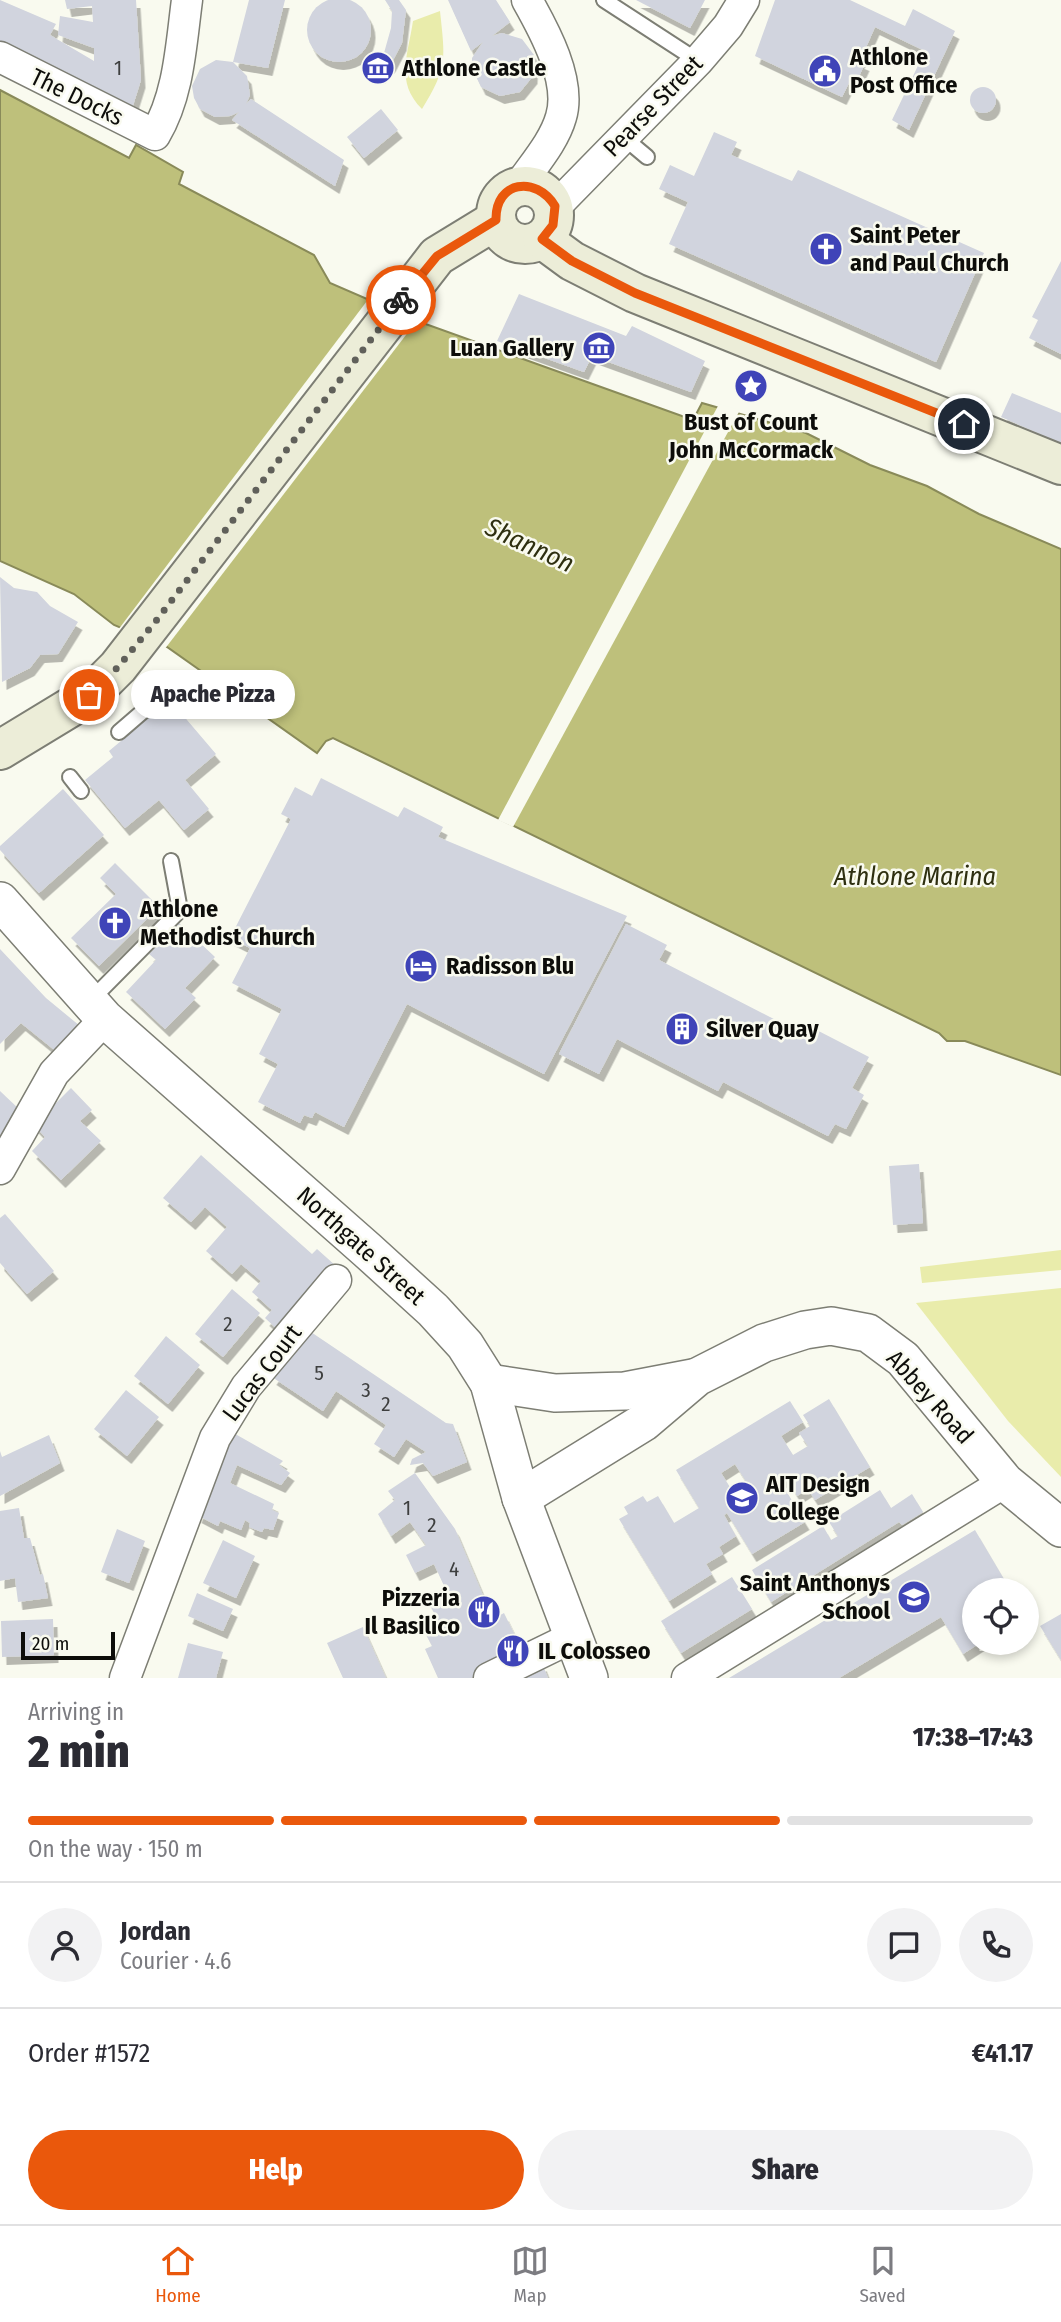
<!DOCTYPE html>
<meta charset="utf-8">
<style>
body{margin:0;font-family:"Fira Sans Condensed",sans-serif;background:#f2f2f3;color:#2b2b33;height:100vh;display:flex;flex-direction:column;font-size:26px;white-space:nowrap}
*{box-sizing:border-box;margin:0}
p{font-size:23px;color:#7c7c81}
.icon{flex:none;width:38px;height:38px;fill:none;stroke:currentColor;stroke-width:2;stroke-linecap:round;stroke-linejoin:round}
.map{position:relative;height:1678px;overflow:hidden}
.sheet{display:flex;flex-direction:column;background:#fff;flex:1}
.sheet>*{flex:none}
.buttons{position:absolute;left:962px;top:1578px;display:grid;gap:14px}
.buttons a{display:grid;place-items:center;width:77px;height:77px;border-radius:50%;background:#fff;box-shadow:0 4px 10px #0003;font-size:35px}
.scale{position:absolute;left:21px;bottom:18px;width:94px;box-sizing:border-box;padding-left:7px;border:4px solid #0d0d0a;border-top:0;font-size:19px;line-height:24px;white-space:nowrap;color:#0d0d0a;-webkit-text-stroke:5px #f9faef;paint-order:stroke}
.pin{position:absolute;display:grid;place-items:center;width:60px;height:60px;color:#fff;margin:-30px;border:4px solid #fff;border-radius:50%;box-shadow:0 2px 7px #0007}
.courier{position:absolute;display:grid;place-items:center;width:70px;height:70px;margin:-35px;border:5px solid #ea580c;border-radius:50%;background:#fff;color:#222;box-shadow:0 2px 9px #0007}
.bubble{position:absolute;height:49px;border-radius:24px;background:#fff;box-shadow:0 4px 10px #0003;font-size:23px;font-weight:800;line-height:49px;text-align:center}
.overview em{font-style:normal;font-weight:800}
.overview div{display:flex;flex-direction:column-reverse}
.overview{display:flex;align-items:center;justify-content:space-between;height:119px;padding:0 28px}
h1{font-size:46px;font-weight:800;line-height:52px}
.bar{display:grid;grid-template-columns:repeat(4,1fr);gap:10px 7px;align-content:center;height:84px;padding:0 28px}
.bar i{height:9px;border-radius:5px;background:#e1e1e2}
.bar .active{background:#ea580c}
.bar p{grid-column:span 4}
.line{display:flex;align-items:center;gap:18px;padding:0 28px;border-top:2px solid #e1e1e2}
.line div{flex:1}
.round{display:grid;place-items:center;flex:none;width:74px;height:74px;border-radius:37px;background:#f2f2f3}
.button{display:flex;gap:14px;margin-top:auto;padding:14px 28px}
.button a{flex:1;height:80px;border-radius:42px;background:#ea580c;color:#fff;font-size:28px;font-weight:800;line-height:80px;text-align:center}
.button a+a{background:#f2f2f3;color:#2b2b33}
.dock{display:flex;justify-content:space-around;align-items:center;height:98px;border-top:2px solid #e1e1e2;background:#fff;font-size:19px;color:#7c7c81}
.dock a{display:grid;justify-items:center;gap:4px}
.dock .active{color:#ea580c}
.map>svg:first-child{display:block}
</style>
<div class="map">
<svg width="1061" height="1678" viewBox="0 0 1061 1678">
<defs>
<filter id="shadow"><feDropShadow dx="4.5" dy="8" stdDeviation="0" flood-color="#0004"/></filter>
</defs>
<rect width="100%" height="100%" fill="#f9faef"/>
<g fill="#e9ecab">
<path d="M440,11c5,48 8,56 -18,98 -27,-27 -14,-54 -9,-88z"/>
<path d="M1061,1250v20l-139,13 -2,-16z"/>
<path d="M1061,1288v189l-53,-56 -92,-118z"/>
</g>
<path fill="#bec07b" stroke="#898a59" stroke-width="2" d="M0,90l129,68 7,-13 47,27 -4,12 135,71 16,28 90,39 273,98 9,-17 104,30 64,32 57,21 52,28 82,35v526l-96,-34h-18l-8,-8 -606,-295 -7,3 -9,12 -150,-106 -53,-22 -40,-31 -74,-33z"/>
<g fill="#f9faef">
<path d="M370,297l49,21 -255,332 -46,-20z"/>
<path d="M719,404l21,6 -227,417 -15,-7z"/>
</g>
<g fill="#d1d4de" fill-rule="evenodd" filter="url(#shadow)">
<circle cx="339" cy="30" r="32"/>
<path d="M0,0l56,24 -6,11 44,26v-13l-36,-13 2,-19 33,6 -1,-16 -25,3 -2,-9h71l5,80 -10,32 -131,-69z"/>
<path d="M249,0h36l-17,68 -35,-6 14,14 3,19 -4,9 5,-5 93,61 -9,26 -103,-66 7,-8 -9,4 -15,1 -15,-8 -6,-11 -2,-12 8,-17 16,-9 17,2z"/>
<path d="M385,0h14l7,10 -4,33 -11,21 -11,12 -9,-7 13,-16 7,-25 1,-17z"/>
<path d="M448,0h48l14,22 -18,14 10,-3 20,6 12,16 -1,21 -13,16 -20,4 -19,-9 -9,-19v-10l11,-16 -12,9z"/>
<path d="M636,0h69l-15,28z"/>
<path d="M775,0h75l55,26 8,-17 42,22 -46,99 -17,-10 33,-69 -50,-24 -15,34 5,2 -8,18 -6,-2 -9,18 -87,-41z"/>
<circle cx="983" cy="100" r="13"/>
<path d="M381,109l17,21 -34,28 -17,-21z"/>
<path d="M714,132l23,10 -6,13 61,26 6,-11 186,83 -48,109 -267,-118 19,-42 -29,-13 11,-24 24,11z"/>
<path d="M1061,261v93l-32,-16 9,-18 -6,-3z"/>
<path d="M519,294l107,42 6,-10 73,35 -14,31 -99,-36 -8,16 -87,-31z"/>
<path d="M1012,393l49,20v30l-60,-26z"/>
<path d="M0,577l14,11 23,4 13,14 28,16 -20,32 -18,1 -10,13 -28,14z"/>
<path d="M170,700l46,54 -31,26 24,29 -25,21 -25,-30 -34,28 -40,-48 28,-23 -4,-6z"/>
<path d="M321,778l77,39 6,-10 39,20 -5,10 189,79 -83,158 -137,-70 -63,123 -29,-15 -3,6 -8,-3 -4,8 -42,-21 20,-38 -19,-10 23,-45 -50,-26 18,-35 -20,-10 61,-119 -10,-5 14,-27 17,9z"/>
<path d="M63,789l41,46 -65,58 -39,-43v-4z"/>
<path d="M115,863l44,44 -60,59 -28,-28 45,-44 -16,-16z"/>
<path d="M179,923l36,34 -30,31 11,10 -31,31 -39,-37 30,-32 -7,-6z"/>
<path d="M626,924l41,21 -8,15 142,73 4,-9 64,33 -17,31 12,7 -18,34 -11,-5 -7,12 -105,-54 -5,9 -101,-52 -18,35 -40,-20z"/>
<path d="M0,949l46,49 34,28 -22,27 -37,-30 -21,21z"/>
<path d="M71,1088l21,22 -12,11 21,20 -40,39 -29,-29 13,-14 -11,-12z"/>
<path d="M0,1091l19,18 -19,35z"/>
<path d="M201,1155l111,99 5,-5 19,17 -57,65 -14,-13 7,-8 -20,-18 9,-11 -20,-17 -9,10 -26,-23 21,-24 -22,-20 -14,15 -28,-24z"/>
<path d="M919,1164l4,59 -30,2 -4,-59z"/>
<path d="M5,1214l49,57 -27,23 -27,-31v-45z"/>
<path d="M232,1289l28,24 -37,44 -28,-23z"/>
<path d="M305,1328l141,95 7,1 14,38 -34,14 -10,-13 -13,2 2,-6 14,-7 -20,-13 -12,18 -20,-13 12,-19 -50,-34 -13,20 -51,-34z"/>
<path d="M166,1336l34,29 -32,39 -34,-28z"/>
<path d="M126,1390l33,27 -32,39 -33,-27z"/>
<path d="M829,1399l41,68 -55,33 -7,-11 -11,7 -11,-18 -6,3 25,41 -53,32 -25,-41 -3,2 12,21 -17,11 4,7 -17,10 6,10 -43,27 -50,-82 9,-5 -4,-7 19,-11 4,6 11,-6 16,27 25,-15 -23,-38 114,-69 13,21 -22,14 12,19 15,-9 -9,-13 11,-7 -7,-11zM735,1464l12,19 -14,9 -12,-19z"/>
<path d="M230,1431l53,30 -4,4 11,8 -9,12 -44,-20 -7,18 44,21 -2,6 7,3 -6,17 -9,-2 -2,4 -13,-5 1,-4 -5,-3 -4,10 -21,-9 -2,5 -21,-11z"/>
<path d="M49,1435l11,28 -60,33v-45l2,6z"/>
<path d="M415,1473l40,56 38,90 11,-6 20,41 -53,24h-33l-13,-29 7,-3 -11,-21 16,-7 -11,-20 19,-10 -11,-24 -19,9 -9,-18 20,-10 -16,-23 -19,14 -13,-22 17,-14 -7,-9z"/>
<path d="M880,1490l11,18 21,-14 11,18 -21,13 -3,-3 -128,80 -19,-32 71,-44 8,14 7,-4 -9,-14z"/>
<path d="M19,1508l5,30h6l10,37 3,-1 5,24 -30,4 -3,-24 -15,3v-70z"/>
<path d="M117,1529l28,12 -16,42 -28,-11z"/>
<path d="M975,1530l36,61h-36v52h5l-17,11 -22,-37 -102,61h-110z"/>
<path d="M223,1540l32,16 -19,42 -33,-15z"/>
<path d="M732,1577l20,32 -71,44 -20,-32z"/>
<path d="M197,1593l36,16 -10,22 -35,-15z"/>
<path d="M1061,1614v46l-21,-34z"/>
<path d="M53,1619l1,36 -52,2 -1,-36z"/>
<path d="M363,1627l23,51h-43l-16,-35z"/>
<path d="M188,1643l35,9 -7,26h-38z"/>
<path d="M542,1663l6,15h-40z"/>
</g>
<g fill="none" stroke-linecap="round" stroke-linejoin="round">
<defs>
<g id="service">
<path d="M604,0l94,61"/>
<path d="M622,136l25,21"/>
<path d="M119,732l29,-25"/>
<path d="M70,777l11,14"/>
<path d="M90,1001l90,-91 -9,-49"/>
</g>
<g id="minor">
<path d="M0,57l155,78c24,-40 26,-90 32,-135"/>
<path d="M519,186c14,-21 35,-44 42,-69 11,-36 -17,-87 -34,-117"/>
<path d="M555,207l143,-146 30,-35 16,-26"/>
<path d="M0,1169l54,-96 51,-54"/>
<path d="M125,1678l90,-240 31,-51 90,-107"/>
<path d="M489,1678l84,-41"/>
<path d="M687,1678l318,-196"/>
</g>
<g id="tertiary">
<path d="M0,901l105,118 262,231 66,60 32,35 24,38 32,115 68,180"/>
<path d="M489,1383l66,10 70,-2 68,-13"/>
<path d="M521,1498l123,-76 53,-45 67,-34 41,-13 26,-4 37,7 35,26 102,123 56,46"/>
</g>
<g id="secondary">
<circle cx="525" cy="215" r="29"/>
<path d="M542,239l30,22 63,32 426,172"/>
<path d="M0,750l89,-54 29,-29 319,-411 59,-36"/>
</g>
</defs>
<use href="#service" stroke="#7d7e74" stroke-width="18"/>
<use href="#minor" stroke="#7d7e74" stroke-width="33"/>
<use href="#tertiary" stroke="#7d7e74" stroke-width="40"/>
<use href="#secondary" stroke="#7d7e74" stroke-width="42"/>
<use href="#service" stroke="#fff" stroke-width="14"/>
<use href="#minor" stroke="#fff" stroke-width="30"/>
<use href="#tertiary" stroke="#fff" stroke-width="37"/>
<use href="#secondary" stroke="#ecedd8" stroke-width="38"/>
</g>
<g fill="none" stroke-linecap="round" stroke-linejoin="round">
<path stroke="#60605a" stroke-width="7" stroke-dasharray="0 12.6" d="M89,695l29,-28 38,-46 245,-321"/>
<path stroke="#ea580c" stroke-width="9" d="M401,300l36,-44 59,-36c-1,-39 40,-45 59,-14l-2,19 -11,14 30,22 63,32 329,131"/>
</g>
<defs>
<symbol id="museum-disc" viewBox="-11 -11 22 22"><circle r="9.5" fill="#3f44b8" stroke="#f9faef"/><path d="M0-6L6-3V-2H-6V-3ZM-5-1h2V3h-2ZM-1-1h2V3h-2ZM3-1h2V3H3ZM-6 4H6V6H-6Z" fill="#fff"/></symbol>
<symbol id="civic-disc" viewBox="-11 -11 22 22"><circle r="9.5" fill="#3f44b8" stroke="#f9faef"/><path d="M-.6-6.5H3V-4.5H.6V-3L4-1V1h2V6H-6V1h2V-1L-.6-3ZM-1.2 2.5V6h2.4V2.5Z" fill="#fff"/></symbol>
<symbol id="church-disc" viewBox="-11 -11 22 22"><circle r="9.5" fill="#3f44b8" stroke="#f9faef"/><path d="M-1.2-6h2.4v3.5h3.3v2.4h-3.3V6h-2.4V-.1h-3.3v-2.4h3.3Z" fill="#fff"/></symbol>
<symbol id="sight-disc" viewBox="-11 -11 22 22"><circle r="9.5" fill="#3f44b8" stroke="#f9faef"/><path d="M0-6L1.8-2.2L6-1.7L2.9 1.2L3.7 5.4L0 3.3L-3.7 5.4L-2.9 1.2L-6-1.7L-1.8-2.2Z" fill="#fff"/></symbol>
<symbol id="hotel-disc" viewBox="-11 -11 22 22"><circle r="9.5" fill="#3f44b8" stroke="#f9faef"/><path d="M-6-4.5h1.5V1H6V5H4.5V3h-9V5H-6ZM-4 0a1.8 1.8 0 1 1 3.6 0ZM.5 0V-2.5h3Q6-2.5 6 0Z" fill="#fff"/></symbol>
<symbol id="building-disc" viewBox="-11 -11 22 22"><circle r="9.5" fill="#3f44b8" stroke="#f9faef"/><path d="M-4-6H4V6H1V3H-1V6H-4ZM-2.5-4.3h1.7v1.8h-1.7ZM.8-4.3h1.7v1.8H.8ZM-2.5-1h1.7V.8h-1.7ZM.8-1h1.7V.8H.8Z" fill="#fff"/></symbol>
<symbol id="university-disc" viewBox="-11 -11 22 22"><circle r="9.5" fill="#3f44b8" stroke="#f9faef"/><path d="M0-5L7-2L0 1L-7-2ZM-4 1L0 2.5L4 1V4Q0 6-4 4Z" fill="#fff"/></symbol>
<symbol id="school-disc" viewBox="-11 -11 22 22"><circle r="9.5" fill="#3f44b8" stroke="#f9faef"/><path d="M0-5L7-2L0 1L-7-2ZM-4 1L0 2.5L4 1V4Q0 6-4 4Z" fill="#fff"/></symbol>
<symbol id="restaurant-disc" viewBox="-11 -11 22 22"><circle r="9.5" fill="#3f44b8" stroke="#f9faef"/><path d="M-5-6h1v4h1v-4h1v4h1v-4h1v5L-1.5 .5V6h-2V.5L-5-1ZM5-6V6H3V1.5H1.5Q1.5-4 5-6Z" fill="#fff"/></symbol>
</defs>
<g fill-rule="evenodd">
<use href="#museum-disc" x="359" y="49" width="38" height="38"/>
<use href="#civic-disc" x="806" y="52" width="38" height="38"/>
<use href="#church-disc" x="807" y="230" width="38" height="38"/>
<use href="#museum-disc" x="580" y="329" width="38" height="38"/>
<use href="#sight-disc" x="732" y="367" width="38" height="38"/>
<use href="#church-disc" x="96" y="904" width="38" height="38"/>
<use href="#hotel-disc" x="402" y="947" width="38" height="38"/>
<use href="#building-disc" x="663" y="1010" width="38" height="38"/>
<use href="#university-disc" x="723" y="1479" width="38" height="38"/>
<use href="#school-disc" x="895" y="1578" width="38" height="38"/>
<use href="#restaurant-disc" x="465" y="1593" width="38" height="38"/>
<use href="#restaurant-disc" x="494" y="1632" width="38" height="38"/>
</g>
<g text-anchor="middle" stroke-width="5" stroke-linejoin="round" paint-order="stroke">
<g font-size="21" fill="#3e3f3f">
<text x="118" y="75">1</text>
<text x="228" y="1331">2</text>
<text x="319" y="1380">5</text>
<text x="366" y="1397">3</text>
<text x="386" y="1411">2</text>
<text x="407" y="1515">1</text>
<text x="432" y="1532">2</text>
<text x="454" y="1576">4</text>
</g>
<g font-size="24" font-weight="bold" fill="#0d0d0a" stroke="#f9faef" text-anchor="start">
<text x="850" y="65">Athlone<tspan x="850" dy="28">Post Office</tspan></text>
<text x="402" y="76">Athlone Castle</text>
<text x="850" y="243">Saint Peter<tspan x="850" dy="28">and Paul Church</tspan></text>
<text x="574" y="356" text-anchor="end">Luan Gallery</text>
<text x="751" y="430" text-anchor="middle">Bust of Count<tspan x="751" dy="28">John McCormack</tspan></text>
<text x="140" y="917">Athlone<tspan x="140" dy="28">Methodist Church</tspan></text>
<text x="446" y="974">Radisson Blu</text>
<text x="706" y="1037">Silver Quay</text>
<text x="766" y="1492">AIT Design<tspan x="766" dy="28">College</tspan></text>
<text x="890" y="1591" text-anchor="end">Saint Anthonys<tspan x="890" dy="28">School</tspan></text>
<text x="460" y="1606" text-anchor="end">Pizzeria<tspan x="460" dy="28">Il Basilico</tspan></text>
<text x="538" y="1659">IL Colosseo</text>
</g>
<g font-size="24" fill="#0d0d0a" stroke="#f9faef">
<text transform="translate(77 97) rotate(26)" y="8">The Docks</text>
<text transform="translate(653 106) rotate(-46)" y="8">Pearse Street</text>
<text transform="translate(361 1246) rotate(42)" y="8">Northgate Street</text>
<text transform="translate(262 1373) rotate(-53)" y="8">Lucas Court</text>
<text transform="translate(930 1397) rotate(48)" y="8">Abbey Road</text>
</g>
<g font-size="26" font-style="italic" fill="#2e2f10" stroke="#f9faef">
<text transform="translate(530 545) rotate(25)" y="9">Shannon</text>
<text x="915" y="885">Athlone Marina</text>
</g>
</g>
</svg>
<div class="buttons">
<a><svg class="icon" aria-label="locate" viewBox="0 0 24 24"><circle cx="12" cy="12" r="6"/><path d="M12 2v4M12 18v4M2 12h4M18 12h4"/></svg></a>
</div>
<div class="scale">20 m</div>
<div class="pin" style="left:89px;top:695px;background:#ea580c"><svg class="icon" aria-label="bag" viewBox="0 0 24 24"><path d="M5 8h14l-1 12H6zM9 8a3 3 0 0 1 6 0"/></svg></div>
<div class="pin" style="left:964px;top:424px;background:#1f2937"><svg class="icon" aria-label="home" viewBox="0 0 24 24"><path d="M3 11l9-7 9 7M6 9v11h12V9"/></svg></div>
<div class="courier" style="left:401px;top:300px"><svg class="icon" aria-label="bike" viewBox="0 0 24 24"><circle cx="6" cy="16" r="4"/><circle cx="18" cy="16" r="4"/><path d="M6 16l4-8h5l3 8M10 8l3 8H6M13 5h3"/></svg></div>
<div class="bubble" style="left:131px;top:670px;width:164px">Apache Pizza</div>
</div>
<section class="sheet">
<div class="overview"><div><h1>2 min</h1><p>Arriving in</p></div><em>17:38–17:43</em></div>
<div class="bar"><i class="active"></i><i class="active"></i><i class="active"></i><i></i><p>On the way · 150 m</p></div>
<div class="line" style="height:126px"><a class="round"><svg class="icon" aria-label="person" viewBox="0 0 24 24"><circle cx="12" cy="8" r="4"/><path d="M4 21q1-7 8-7t8 7"/></svg></a><div><b>Jordan</b><p>Courier · 4.6</p></div><a class="round"><svg class="icon" aria-label="chat" viewBox="0 0 24 24"><path d="M4 5h16v11H9l-5 4z"/></svg></a><a class="round"><svg class="icon" aria-label="phone" viewBox="0 0 24 24"><path d="M5 4h4l2 5-3 2q2 4 5 5l2-3 5 2v4C11 20 4 13 5 4z"/></svg></a></div>
<div class="line" style="height:91px"><div>Order #1572</div><b>€41.17</b></div>
<div class="button"><a>Help</a><a>Share</a></div>
</section>
<nav class="dock">
<a class="active"><svg class="icon" aria-label="home" viewBox="0 0 24 24"><path d="M3 11l9-7 9 7M6 9v11h12V9"/></svg>Home</a>
<a><svg class="icon" aria-label="map" viewBox="0 0 24 24"><path d="M3 6l6-2 6 2 6-2v14l-6 2-6-2-6 2zM9 4v14M15 6v14"/></svg>Map</a>
<a><svg class="icon" aria-label="saved" viewBox="0 0 24 24"><path d="M7 4h10v16l-5-4-5 4z"/></svg>Saved</a>
</nav>
